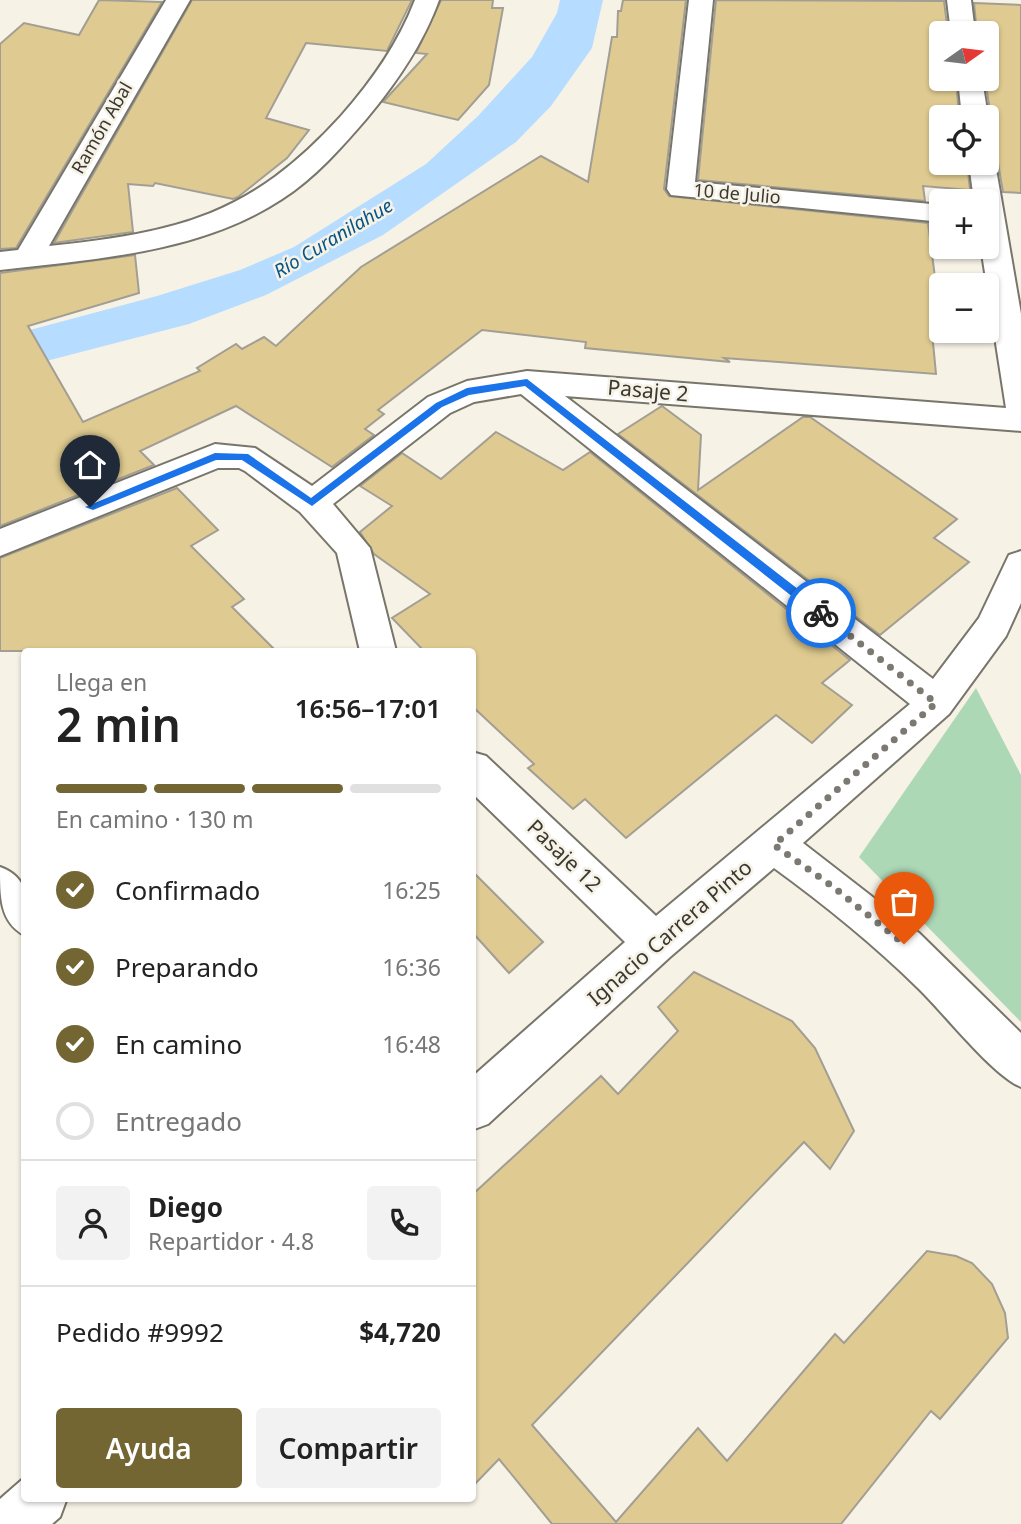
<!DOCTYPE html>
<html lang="es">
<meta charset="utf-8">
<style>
body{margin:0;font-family:"Noto Sans",sans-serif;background:#f2f2f2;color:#222;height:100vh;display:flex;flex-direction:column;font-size:26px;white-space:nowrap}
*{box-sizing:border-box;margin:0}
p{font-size:23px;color:#767676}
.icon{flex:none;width:38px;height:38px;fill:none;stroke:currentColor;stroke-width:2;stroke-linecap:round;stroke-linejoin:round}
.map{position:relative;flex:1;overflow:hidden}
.details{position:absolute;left:21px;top:648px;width:455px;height:854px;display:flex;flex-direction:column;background:#fff;border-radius:7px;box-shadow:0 2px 5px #0004}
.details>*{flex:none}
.needle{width:46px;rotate:76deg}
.tools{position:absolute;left:929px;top:21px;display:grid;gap:14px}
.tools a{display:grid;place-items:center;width:70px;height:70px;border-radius:7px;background:#fff;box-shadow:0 2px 5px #0004;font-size:35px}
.pin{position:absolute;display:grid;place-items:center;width:60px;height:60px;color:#fff;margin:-72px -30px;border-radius:50% 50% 50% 0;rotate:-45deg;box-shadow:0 0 7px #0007}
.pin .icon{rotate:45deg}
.courier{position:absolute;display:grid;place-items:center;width:70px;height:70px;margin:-35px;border:5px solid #1a73e8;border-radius:50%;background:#fff;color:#222;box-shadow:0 2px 9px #0007}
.summary em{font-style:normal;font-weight:600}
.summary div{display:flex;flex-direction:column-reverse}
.summary{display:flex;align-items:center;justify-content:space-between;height:119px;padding:0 35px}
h1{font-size:46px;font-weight:600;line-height:52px}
.bar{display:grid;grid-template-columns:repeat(4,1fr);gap:10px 7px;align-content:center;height:84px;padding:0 35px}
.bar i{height:9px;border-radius:5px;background:#e0e0e0}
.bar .active{background:#736633}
.bar p{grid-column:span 4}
.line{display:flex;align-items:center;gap:18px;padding:0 35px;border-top:2px solid #e0e0e0}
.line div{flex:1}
.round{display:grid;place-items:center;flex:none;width:74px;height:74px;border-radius:7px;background:#f2f2f2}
ol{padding:0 35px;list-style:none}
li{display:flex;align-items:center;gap:21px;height:77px}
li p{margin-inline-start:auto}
li .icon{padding:7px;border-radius:50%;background:#736633;color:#fff;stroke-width:4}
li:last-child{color:#767676}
li i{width:38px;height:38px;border:4px solid #e0e0e0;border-radius:50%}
.cta{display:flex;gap:14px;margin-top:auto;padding:14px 35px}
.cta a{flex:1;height:80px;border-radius:7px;background:#736633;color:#fff;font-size:28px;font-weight:600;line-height:80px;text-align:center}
.cta a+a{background:#f2f2f2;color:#222}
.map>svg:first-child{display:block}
</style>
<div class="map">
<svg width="1021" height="1524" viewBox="0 0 1021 1524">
<rect width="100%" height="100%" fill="#f7f2e6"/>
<path fill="#add8b6" d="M976,688l45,87v247l-162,-165z"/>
<path fill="#b6ddff" d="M560,0h43l-11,48 -41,58 -35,36 -133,93 -117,60 -77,29 -189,49v-35l157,-42 83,-26 54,-23 132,-83 52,-48 54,-59 25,-44z"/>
<g fill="#dfcb91" stroke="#a29e93" stroke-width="2">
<path d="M99,0l63,2 -146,246 -16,1v-205l24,-21 55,12z"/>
<path d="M192,0h220l-25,51 -81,-8 -40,75 43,12 -22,28 -49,39 -5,2 -78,-16 -2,3 -25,-2 5,48 -79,11z"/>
<path d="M441,0h52l-1,8h11l-14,77 -31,35 -75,-18 44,-48 -11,-1z"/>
<path d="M623,0h63l-22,189 5,7 259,27 14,109h-10l4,42 -212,-16 6,4 -145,-14 1,-6 -104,-12 -104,80 6,4 -19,15 9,6 -42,32 -96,-61 -96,45 14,14 -154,61v-253l135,-18 4,38 -111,33 55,96 117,-51 -3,-3 39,-24 6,5 22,-12 12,9 85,-79 180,-111 47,26 24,-145h5l1,-26h3z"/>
<path d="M716,0l228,1 4,32h-6v46h14l3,38h-17v46h25l3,27 -47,-4 2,15 -227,-21z"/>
<path d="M974,3l47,2v188l-18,-1 -5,-29 -11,-10v-32l4,-4 -6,-38 2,-46h-10z"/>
<path d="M662,406l39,29 -3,55 105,-73h7l147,102 -23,19 35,24 -89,73 -262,-201z"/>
<path d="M496,432l67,38 27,-18 260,208 -28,23 30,22 -40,38 -36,-28 -150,123 -41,-39 -12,10 -45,-41 6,-4 -62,-58v-55h-48l-32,-33 38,-24 -56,-40 -14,-22 32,-26 -32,-20 42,-33 39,26z"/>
<path d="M177,488l41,42 -27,16 53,53 -12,8 44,44h-276v-93z"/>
<path d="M472,871l71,71 -34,31 -37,-41z"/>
<path d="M694,972l98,49 23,27 39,83 -24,38 -26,-27 -272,283 84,97 82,-94 29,33 108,-127 9,9 83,-92 29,5 16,7 20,21 13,29 3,25 -68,81 -9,-8 -90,113h-289l-53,-65 -27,28v-292l129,-119 17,18 60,-63 -20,-24z"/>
</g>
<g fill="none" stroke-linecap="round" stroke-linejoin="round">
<defs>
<g id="minor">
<path d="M166,0h24l-141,246c130,-14 201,-30 292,-130 31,-35 57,-72 74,-116h24c-16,44 -42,82 -72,118 -25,29 -52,60 -85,81 -82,54 -187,60 -282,71v-18l18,-2z"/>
<path d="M689,0h24l-18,182 247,23v17l-271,-27 -4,-6z"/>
<path d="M947,0h24l4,33h-24z"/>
<path d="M958,79h24l6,38 -1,1 -25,-1z"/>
<path d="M987,156l8,7 26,151v117l-456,-35 368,283 46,-61 30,-63 12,-4v52l-15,33 -57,78 -146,129 116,90 102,100v54c-29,-12 -77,-74 -103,-99 -45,-44 -93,-83 -144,-120l-104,89 -182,167 -16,6v-53l153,-135 -153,-149v-41l14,4 170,160 254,-212 -389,-310 -47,8 -24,11 -117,91 37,44 26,103h-36l-23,-98 -37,-41 -55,-41 -6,-3h-21l-218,88v-27l215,-85 40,4 57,38 116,-89 39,-16 60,-10 479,37 -25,-161h6v-46h-13l-5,-38h18z"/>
<path d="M0,867c32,11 27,39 24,68 -24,-13 -24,-38 -24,-68z"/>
<path d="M24,1478v20h43l-7,19 -8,7h-52v-25z"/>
</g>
</defs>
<use href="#minor" stroke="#78756a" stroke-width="4"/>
<use href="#minor" fill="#fff" fill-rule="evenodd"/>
</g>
<path fill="#1a73e8" d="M527,379l298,231v6h-8l-292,-230 -56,9 -27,12 -130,99 -70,-46h-26l-123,50 -8,-3 130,-54 33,1 63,44 125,-95 31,-15z"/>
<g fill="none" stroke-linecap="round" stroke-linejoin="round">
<path stroke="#7c7972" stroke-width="7" stroke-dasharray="0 12.6" d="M821,613l115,90 -162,142 58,41 72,58"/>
</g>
<g text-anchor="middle" stroke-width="5" stroke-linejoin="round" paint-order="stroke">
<g font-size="18" fill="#393833" stroke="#f7f2e6">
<text transform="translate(102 128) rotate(-60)" y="6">Ramón Abal</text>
<text transform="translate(737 194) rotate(5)" y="6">10 de Julio</text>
</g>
<g font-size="19" font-style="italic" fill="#065689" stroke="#f7f2e6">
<text transform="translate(333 238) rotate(-31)" y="7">Río Curanilahue</text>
</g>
<g font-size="21" fill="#393833" stroke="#f7f2e6">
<text transform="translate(648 391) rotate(5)" y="7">Pasaje 2</text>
<text transform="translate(564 856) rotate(44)" y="7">Pasaje 12</text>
<text transform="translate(670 933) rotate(-41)" y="7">Ignacio Carrera Pinto</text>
</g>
</g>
</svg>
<div class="tools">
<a><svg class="needle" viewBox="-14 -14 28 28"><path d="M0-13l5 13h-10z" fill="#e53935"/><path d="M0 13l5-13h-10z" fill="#767676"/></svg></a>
<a><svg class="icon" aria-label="locate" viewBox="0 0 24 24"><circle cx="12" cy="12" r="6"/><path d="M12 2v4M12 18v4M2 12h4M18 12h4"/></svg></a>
<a>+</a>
<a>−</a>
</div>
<div class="pin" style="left:904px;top:944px;background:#ea580c"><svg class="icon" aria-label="bag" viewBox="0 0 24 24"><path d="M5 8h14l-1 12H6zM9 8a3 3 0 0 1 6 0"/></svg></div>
<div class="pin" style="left:90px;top:507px;background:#1f2937"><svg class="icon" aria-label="home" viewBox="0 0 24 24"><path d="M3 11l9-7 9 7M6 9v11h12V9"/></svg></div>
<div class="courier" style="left:821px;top:613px"><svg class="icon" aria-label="bike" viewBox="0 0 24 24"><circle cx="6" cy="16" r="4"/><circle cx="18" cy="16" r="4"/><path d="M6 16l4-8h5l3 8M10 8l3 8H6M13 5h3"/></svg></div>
<section class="details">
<div class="summary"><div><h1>2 min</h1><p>Llega en</p></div><em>16:56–17:01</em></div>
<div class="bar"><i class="active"></i><i class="active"></i><i class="active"></i><i></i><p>En camino · 130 m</p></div>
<ol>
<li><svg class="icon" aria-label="check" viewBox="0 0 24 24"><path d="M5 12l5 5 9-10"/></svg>Confirmado<p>16:25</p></li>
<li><svg class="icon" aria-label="check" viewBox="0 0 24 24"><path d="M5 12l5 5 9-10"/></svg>Preparando<p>16:36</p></li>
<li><svg class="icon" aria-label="check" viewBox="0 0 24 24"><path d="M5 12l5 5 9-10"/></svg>En camino<p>16:48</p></li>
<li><i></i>Entregado</li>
</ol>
<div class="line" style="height:126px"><a class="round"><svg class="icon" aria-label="person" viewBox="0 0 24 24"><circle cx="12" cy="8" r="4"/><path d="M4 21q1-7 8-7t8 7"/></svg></a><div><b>Diego</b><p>Repartidor · 4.8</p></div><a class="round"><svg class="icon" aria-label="phone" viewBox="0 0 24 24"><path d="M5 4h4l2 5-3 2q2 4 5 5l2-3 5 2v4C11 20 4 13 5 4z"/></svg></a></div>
<div class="line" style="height:91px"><div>Pedido #9992</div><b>$4,720</b></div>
<div class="cta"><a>Ayuda</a><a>Compartir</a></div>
</section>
</div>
